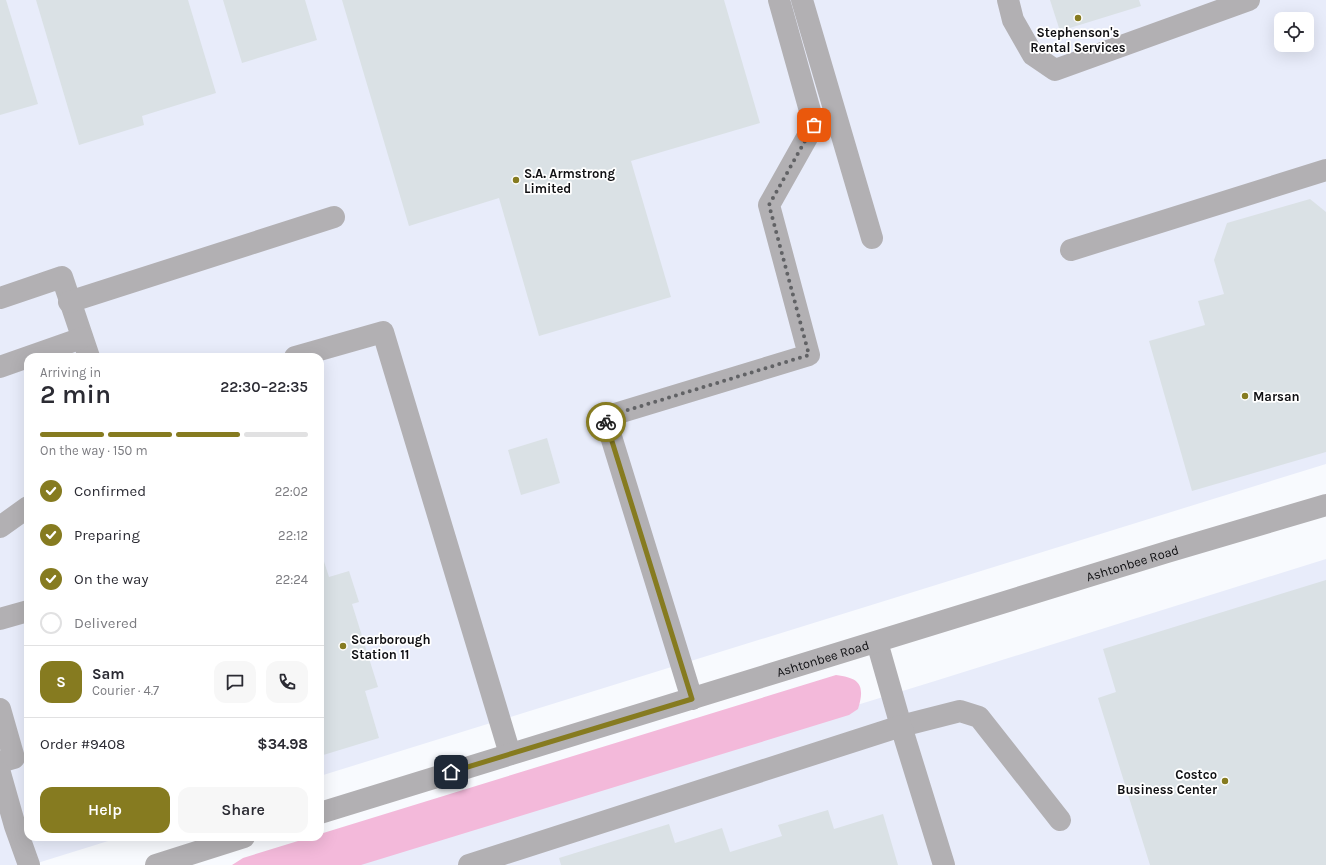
<!DOCTYPE html>
<meta charset="utf-8">
<style>
body{margin:0;font-family:Karla,sans-serif;background:#f7f7f7;color:#2b2b33;height:100vh;display:flex;flex-direction:column;font-size:15px;white-space:nowrap}
*{box-sizing:border-box;margin:0}
p{font-size:13px;color:#7c7c81}
.icon{flex:none;width:22px;height:22px;fill:none;stroke:currentColor;stroke-width:2;stroke-linecap:round;stroke-linejoin:round}
.map{position:relative;flex:1;overflow:hidden}
.details{position:absolute;left:24px;top:353px;width:300px;height:488px;display:flex;flex-direction:column;background:#fff;border-radius:12px;box-shadow:0 4px 16px #0002}
.details>*{flex:none}
.fabs{position:absolute;left:1274px;top:12px;display:grid;gap:8px}
.fabs a{display:grid;place-items:center;width:40px;height:40px;border-radius:8px;background:#fff;box-shadow:0 4px 16px #0002;font-size:20px}
.pin{position:absolute;display:grid;place-items:center;width:34px;height:34px;color:#fff;margin:-17px;border-radius:8px;box-shadow:0 2px 6px #0006}
.courier{position:absolute;display:grid;place-items:center;width:40px;height:40px;margin:-20px;border:3px solid #867b20;border-radius:50%;background:#fff;color:#222;box-shadow:0 1px 5px #0007}
.overview em{font-style:normal;font-weight:600}
.overview div{display:flex;flex-direction:column-reverse}
.overview{display:flex;align-items:center;justify-content:space-between;height:68px;padding:0 16px}
h1{font-size:26px;font-weight:600;line-height:30px}
.bar{display:grid;grid-template-columns:repeat(4,1fr);gap:6px 4px;align-content:center;height:48px;padding:0 16px}
.bar i{height:5px;border-radius:3px;background:#e1e1e2}
.bar .on{background:#867b20}
.bar p{grid-column:span 4}
.line{display:flex;align-items:center;gap:10px;padding:0 16px;border-top:1px solid #e1e1e2}
.line div{flex:1}
.round{display:grid;place-items:center;flex:none;width:42px;height:42px;border-radius:12px;background:#f7f7f7}
ol{padding:0 16px;list-style:none}
li{display:flex;align-items:center;gap:12px;height:44px}
li p{margin-inline-start:auto}
li .icon{padding:4px;border-radius:50%;background:#867b20;color:#fff;stroke-width:4}
li:last-child{color:#7c7c81}
li i{width:22px;height:22px;border:2px solid #e1e1e2;border-radius:50%}
.action{display:flex;gap:8px;margin-top:auto;padding:8px 16px}
.action a{flex:1;height:46px;border-radius:12px;background:#867b20;color:#fff;font-size:16px;font-weight:600;line-height:46px;text-align:center}
.action a+a{background:#f7f7f7;color:#2b2b33}
.map>svg:first-child{display:block}
</style>
<div class="map">
<svg width="1326" height="865" viewBox="0 0 1326 865">
<rect width="100%" height="100%" fill="#f8fafe"/>
<g fill="#e8ecfa" fill-rule="evenodd">
<path d="M0,0h1326v464l-1006,312v-419h-292v480h93l-90,28h-31zM1281,19h26v26h-26z"/>
<path d="M1326,559v306h-989l598,-184z"/>
</g>
<path fill="#f3b9da" d="M836,675c25,3 29,11 22,34l-9,6 -488,150h-129l11,-7 68,-21h9v-3z"/>
<g fill="#dae1e5">
<path d="M0,0h6l32,104 -38,11z"/>
<path d="M36,0h152l28,93 -74,23 2,9 -65,20z"/>
<path d="M223,0h82l12,40 -75,23z"/>
<path d="M342,0h382l36,123 -129,38 40,136 -132,39 -40,-138 -90,28z"/>
<path d="M1050,0h89l2,6 -81,25z"/>
<path d="M1310,199l16,13v240l-134,39 -43,-150 56,-16 -7,-24 26,-7 -10,-34 13,-37z"/>
<path d="M547,438l13,45 -39,12 -13,-45z"/>
<path d="M320,549l9,28 20,-6 10,31 -7,2 26,83 -13,4 14,47 -59,18z"/>
<path d="M1326,580v285h-176l-52,-167 18,-6 -13,-43z"/>
<path d="M828,810l6,19 49,-15 15,51h-337l-2,-7 110,-34 6,19 47,-15 8,24 52,-16 -4,-11z"/>
</g>
<g fill="none" stroke-linecap="round" stroke-linejoin="round">
<g stroke="#b2b0b3" stroke-width="22">
<path d="M802,0l70,238"/>
<path d="M1008,0l5,20 20,35 22,15 194,-70"/>
<path d="M1071,250l255,-80"/>
<path d="M0,298l62,-21 27,80"/>
<path d="M69,302l265,-85"/>
<path d="M295,357l88,-25 127,422"/>
<path d="M0,367l82,-29"/>
<path d="M0,527l28,-20"/>
<path d="M0,619l28,-8"/>
<path d="M877,642l24,84 59,-15 19,6 81,103"/>
<path d="M692,699l-87,-282 204,-62 -40,-150 45,-80 -35,-125"/>
<path d="M0,709l14,49 -14,4"/>
<path d="M0,773l15,53 14,39"/>
<path id="s1" d="M320,813l847,-261 159,-47"/>
<path d="M156,865l88,-28"/>
<path d="M469,865l432,-139 43,139"/>
</g>
</g>
<g fill="none" stroke-linecap="round" stroke-linejoin="round">
<path stroke="#616265" stroke-width="4" stroke-dasharray="0 7.2" d="M606,422l-1,-5 204,-62 -40,-150 45,-80"/>
<path stroke="#867b20" stroke-width="5" d="M451,772l241,-73 -86,-277"/>
</g>
<g fill="#867b20" stroke="#fff" stroke-width="1.5">
<circle cx="1078" cy="18" r="4"/>
<circle cx="516" cy="180" r="4"/>
<circle cx="1245" cy="396" r="4"/>
<circle cx="343" cy="646" r="4"/>
<circle cx="1225" cy="781" r="4"/>
</g>
<g text-anchor="middle" stroke-width="3.5" stroke-linejoin="round" paint-order="stroke">
<g font-size="13" font-weight="bold" fill="#101013" stroke="#fff" text-anchor="start">
<text x="1078" y="37" text-anchor="middle">Stephenson's<tspan x="1078" dy="15">Rental Services</tspan></text>
<text x="524" y="178">S.A. Armstrong<tspan x="524" dy="15">Limited</tspan></text>
<text x="1253" y="401">Marsan</text>
<text x="351" y="644">Scarborough<tspan x="351" dy="15">Station 11</tspan></text>
<text x="1217" y="779" text-anchor="end">Costco<tspan x="1217" dy="15">Business Center</tspan></text>
</g>
<g font-size="13" fill="#101013" stroke="#fff">
<text dy="5" stroke="none"><textPath href="#s1" startOffset="850">Ashtonbee Road</textPath></text>
<text dy="5" stroke="none"><textPath href="#s1" startOffset="526">Ashtonbee Road</textPath></text>
</g>
</g>
</svg>
<div class="fabs">
<a><svg class="icon" aria-label="locate" viewBox="0 0 24 24"><circle cx="12" cy="12" r="6"/><path d="M12 2v4M12 18v4M2 12h4M18 12h4"/></svg></a>
</div>
<div class="pin" style="left:814px;top:125px;background:#ea580c"><svg class="icon" aria-label="bag" viewBox="0 0 24 24"><path d="M5 8h14l-1 12H6zM9 8a3 3 0 0 1 6 0"/></svg></div>
<div class="pin" style="left:451px;top:772px;background:#1f2937"><svg class="icon" aria-label="home" viewBox="0 0 24 24"><path d="M3 11l9-7 9 7M6 9v11h12V9"/></svg></div>
<div class="courier" style="left:606px;top:422px"><svg class="icon" aria-label="bike" viewBox="0 0 24 24"><circle cx="6" cy="16" r="4"/><circle cx="18" cy="16" r="4"/><path d="M6 16l4-8h5l3 8M10 8l3 8H6M13 5h3"/></svg></div>
<section class="details">
<div class="overview"><div><h1>2 min</h1><p>Arriving in</p></div><em>22:30–22:35</em></div>
<div class="bar"><i class="on"></i><i class="on"></i><i class="on"></i><i></i><p>On the way · 150 m</p></div>
<ol>
<li><svg class="icon" aria-label="check" viewBox="0 0 24 24"><path d="M5 12l5 5 9-10"/></svg>Confirmed<p>22:02</p></li>
<li><svg class="icon" aria-label="check" viewBox="0 0 24 24"><path d="M5 12l5 5 9-10"/></svg>Preparing<p>22:12</p></li>
<li><svg class="icon" aria-label="check" viewBox="0 0 24 24"><path d="M5 12l5 5 9-10"/></svg>On the way<p>22:24</p></li>
<li><i></i>Delivered</li>
</ol>
<div class="line" style="height:72px"><b class="round" style="background:#867b20;color:#fff">S</b><div><b>Sam</b><p>Courier · 4.7</p></div><a class="round"><svg class="icon" aria-label="chat" viewBox="0 0 24 24"><path d="M4 5h16v11H9l-5 4z"/></svg></a><a class="round"><svg class="icon" aria-label="phone" viewBox="0 0 24 24"><path d="M5 4h4l2 5-3 2q2 4 5 5l2-3 5 2v4C11 20 4 13 5 4z"/></svg></a></div>
<div class="line" style="height:52px"><div>Order #9408</div><b>$34.98</b></div>
<div class="action"><a>Help</a><a>Share</a></div>
</section>
</div>
